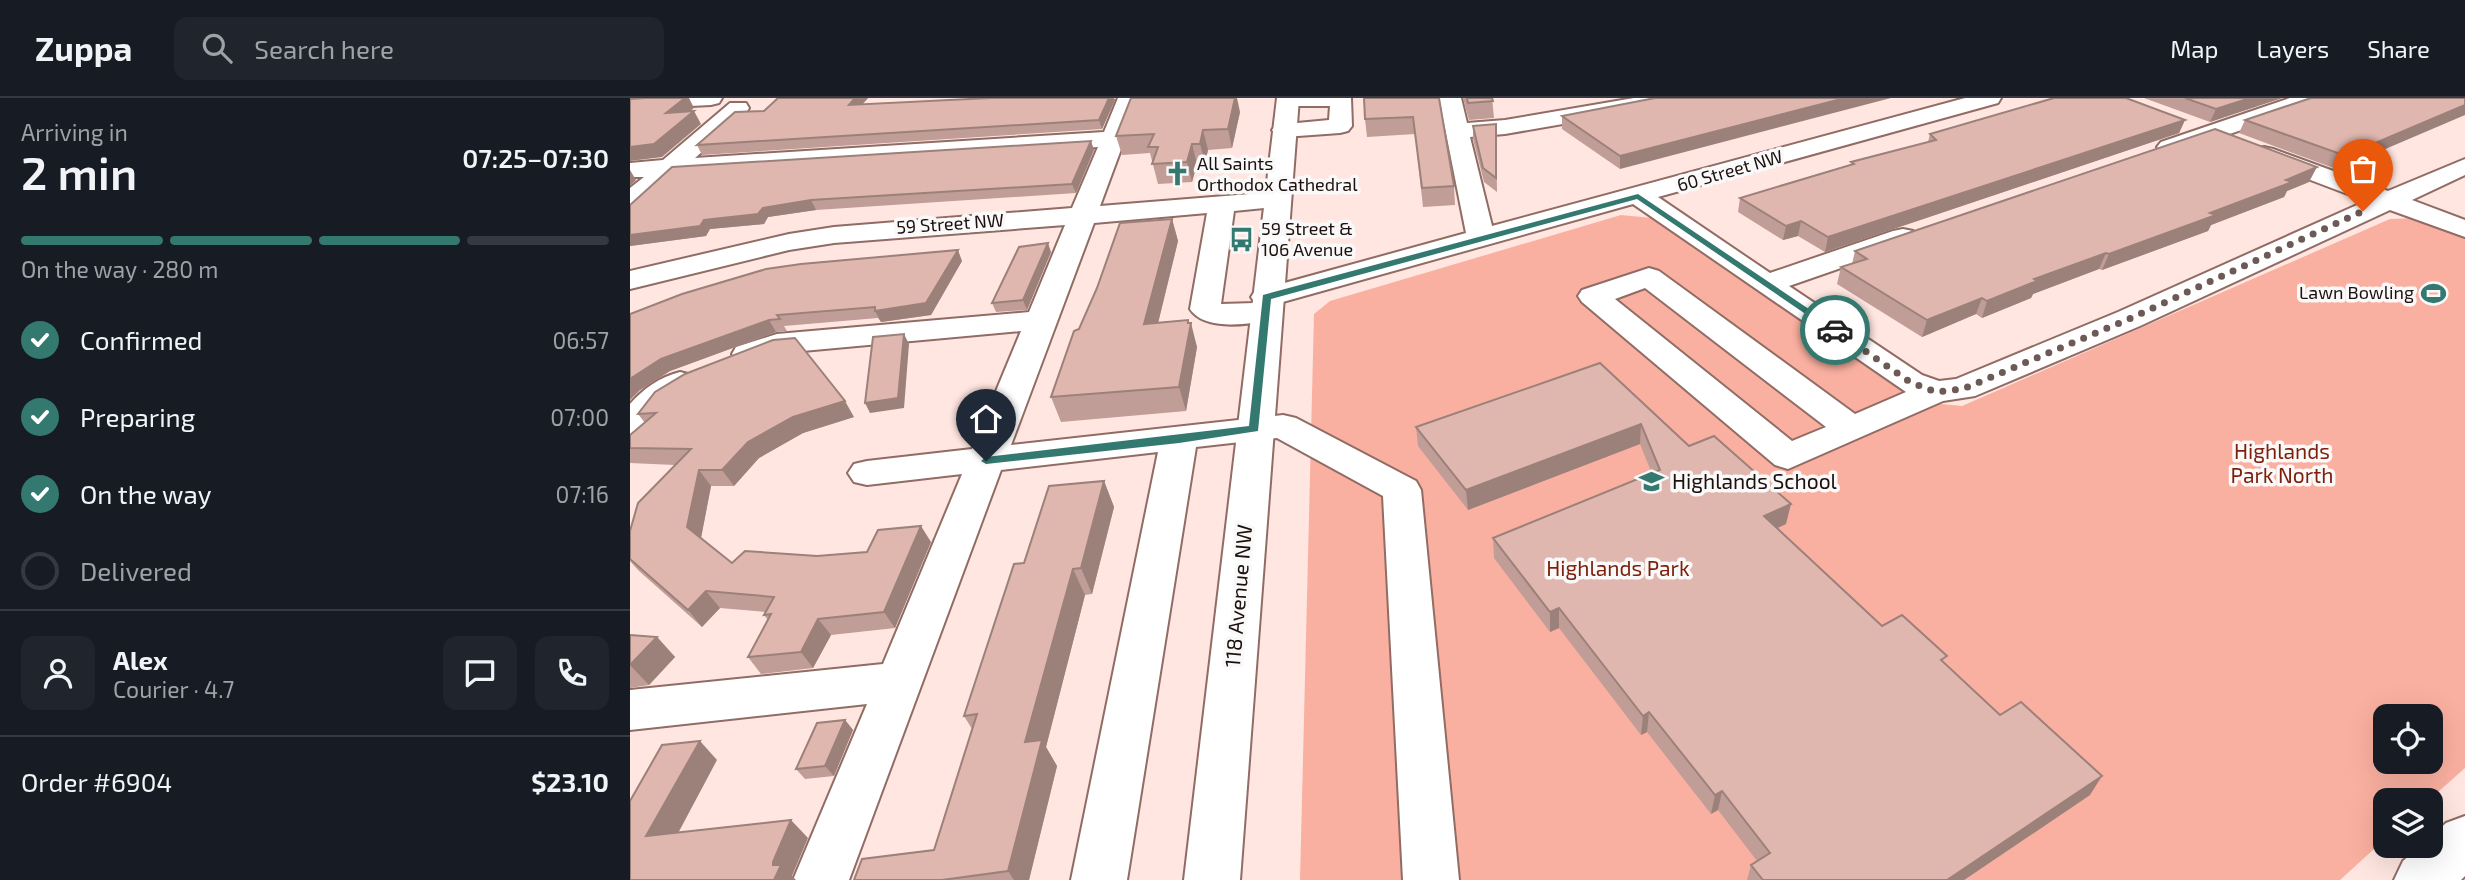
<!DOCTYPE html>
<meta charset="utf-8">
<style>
body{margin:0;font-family:"Exo 2",sans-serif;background:#20242c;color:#f1f3f6;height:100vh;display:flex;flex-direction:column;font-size:26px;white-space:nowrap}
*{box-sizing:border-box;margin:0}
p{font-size:23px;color:#9ea1a6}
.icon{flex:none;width:38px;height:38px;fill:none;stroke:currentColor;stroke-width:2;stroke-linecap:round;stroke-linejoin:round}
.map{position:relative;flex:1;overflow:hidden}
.sheet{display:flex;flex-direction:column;background:#171b24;width:630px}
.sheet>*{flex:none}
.controls{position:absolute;left:1743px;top:606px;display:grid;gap:14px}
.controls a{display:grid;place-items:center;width:70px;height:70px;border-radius:14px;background:#171b24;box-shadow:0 7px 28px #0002;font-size:35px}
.pin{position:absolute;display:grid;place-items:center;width:60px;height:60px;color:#fff;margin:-72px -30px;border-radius:50% 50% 50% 0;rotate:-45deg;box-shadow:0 0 7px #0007}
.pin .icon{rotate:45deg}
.courier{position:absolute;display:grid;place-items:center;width:70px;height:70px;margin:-35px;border:5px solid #33796f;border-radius:50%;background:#fff;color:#222;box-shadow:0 2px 9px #0007}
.overview em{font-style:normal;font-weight:600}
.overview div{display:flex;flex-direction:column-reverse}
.overview{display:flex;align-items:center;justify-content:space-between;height:119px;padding:0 21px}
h1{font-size:46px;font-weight:600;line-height:52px}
.bar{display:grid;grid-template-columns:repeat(4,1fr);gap:10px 7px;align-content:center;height:84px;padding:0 21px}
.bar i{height:9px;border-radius:5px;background:#363941}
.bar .current{background:#33796f}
.bar p{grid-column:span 4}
.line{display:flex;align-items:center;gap:18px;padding:0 21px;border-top:2px solid #363941}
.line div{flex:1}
.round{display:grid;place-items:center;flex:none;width:74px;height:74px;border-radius:14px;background:#20242c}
ol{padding:0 21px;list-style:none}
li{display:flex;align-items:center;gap:21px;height:77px}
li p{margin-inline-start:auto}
li .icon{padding:7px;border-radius:50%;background:#33796f;color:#fff;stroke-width:4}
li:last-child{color:#9ea1a6}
li i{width:38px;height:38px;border:4px solid #363941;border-radius:50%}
header{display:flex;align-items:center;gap:42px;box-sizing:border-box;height:98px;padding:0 35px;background:#171b24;border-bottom:2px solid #363941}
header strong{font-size:33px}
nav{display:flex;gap:38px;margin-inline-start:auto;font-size:24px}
.search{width:490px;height:63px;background:#20242c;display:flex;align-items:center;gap:18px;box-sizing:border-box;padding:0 24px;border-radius:14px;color:#9ea1a6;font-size:26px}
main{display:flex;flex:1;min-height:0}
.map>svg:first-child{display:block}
</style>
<header>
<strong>Zuppa</strong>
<div class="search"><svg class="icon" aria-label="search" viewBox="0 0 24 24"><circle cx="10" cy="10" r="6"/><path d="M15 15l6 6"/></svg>Search here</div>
<nav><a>Map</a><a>Layers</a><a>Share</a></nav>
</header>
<main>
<section class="sheet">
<div class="overview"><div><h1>2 min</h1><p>Arriving in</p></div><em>07:25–07:30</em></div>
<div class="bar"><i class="current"></i><i class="current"></i><i class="current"></i><i></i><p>On the way · 280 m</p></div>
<ol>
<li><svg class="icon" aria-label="check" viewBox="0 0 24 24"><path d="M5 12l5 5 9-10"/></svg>Confirmed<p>06:57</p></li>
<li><svg class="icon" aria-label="check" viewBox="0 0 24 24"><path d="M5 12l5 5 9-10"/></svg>Preparing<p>07:00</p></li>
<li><svg class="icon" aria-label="check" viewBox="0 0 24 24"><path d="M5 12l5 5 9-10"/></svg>On the way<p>07:16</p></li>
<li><i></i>Delivered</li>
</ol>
<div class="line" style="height:126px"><a class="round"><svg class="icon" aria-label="person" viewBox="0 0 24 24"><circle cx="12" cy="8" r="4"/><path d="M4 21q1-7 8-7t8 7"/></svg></a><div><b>Alex</b><p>Courier · 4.7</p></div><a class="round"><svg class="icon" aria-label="chat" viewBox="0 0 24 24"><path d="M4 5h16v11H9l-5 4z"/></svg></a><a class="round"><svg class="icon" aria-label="phone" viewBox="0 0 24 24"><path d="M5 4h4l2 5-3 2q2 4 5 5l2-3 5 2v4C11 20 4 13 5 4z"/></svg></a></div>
<div class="line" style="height:91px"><div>Order #6904</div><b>$23.10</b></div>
</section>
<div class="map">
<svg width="1835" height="782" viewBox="0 0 1835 782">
<rect width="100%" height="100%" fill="#ffe6e0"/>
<path fill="#fab0a0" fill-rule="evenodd" d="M991,117l31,3 270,184 40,4 428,-187 26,-1 49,19v531l-36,32h-44v39l-45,41h-1040l14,-566 16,-13zM1755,618h46v45h-46z"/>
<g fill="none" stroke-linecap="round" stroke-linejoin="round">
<defs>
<g id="minor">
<path d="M0,0h92l-3,5 -8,2 -81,4z"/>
<path d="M488,0h22l-40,108 176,-14 9,2 4,6 -4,6 -51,5 -13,93 34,-1 -4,-6 4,-6 211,-58 -27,-135h22l6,25 38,-3 129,-22h49l-3,5 -8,2 -167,29 -35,3 22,89 473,-128h36l-3,5 -340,94 112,76 123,-42 10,-2 10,2 4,6 -4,6 -124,43 133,89 17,6 17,-2 162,-67 248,-111 -111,-42 -3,-5 3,-5 9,-2 9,2 115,42 77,-32v16l-53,25 53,20v17l-75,-27 -250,116 -165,70 -32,5 -155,68 -13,-4 -193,-163 -4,-6 4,-6 67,-22 10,3 196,143 51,-22 -273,-188 -361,101 9,7 -5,7c-23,5 -71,13 -86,-10l17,-96 -113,10 -83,222 272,-30 13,3 120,63 5,9 38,390h-56l-20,-384 -106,-58 -81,9 -69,433h-56l87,-428 -157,18 -152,410h-56l74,-176 -237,26v-40l253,-26 79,-190 -95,11 -13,-3 -6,-9 6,-9 13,-3 105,-12 49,-118 -240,22 -33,11 -12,-3 -4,-7 4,-7 41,-13 252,-22 36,-87 -231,18 -45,7 -159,39v-18l159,-37 45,-7 238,-19 26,-61 -421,27 -38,34 -9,2v-22l14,-11h-14v-14l33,-3 67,-57h16l3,5 -3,5 -51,45 409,-26zM1015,190l181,139 -34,14 -177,-142z"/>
<path d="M649,0h72l1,28 -4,5 -8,2 -56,4 -8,-2 -4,-5 4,-5 53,-5 1,-14h-50l-3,-5z"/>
<path d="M1660,0h33l-3,5 -143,49 -8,2 -8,-2 -4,-5 4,-5z"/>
<path d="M50,274l12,3 5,7 -5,7 -27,17 -22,29 -13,3v-34c13,-15 30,-27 50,-32z"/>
<path d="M1835,718v60l-4,4h-67l9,-19 18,-16h10v-8l15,-14z"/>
</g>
<path id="major" d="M647,0h22l-59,782h-56z"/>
</defs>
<use href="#minor" stroke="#906c64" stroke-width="4"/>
<use href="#major" stroke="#906c64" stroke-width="4"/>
<use href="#minor" fill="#fff" fill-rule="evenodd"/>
<use href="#major" fill="#fff" fill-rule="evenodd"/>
</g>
<g fill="#c09d96">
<path d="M148,0h90l-5,6 127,-6h124l1,2 -13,29 -400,26 -5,-10 67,-34z"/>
<path d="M809,0l15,88 1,19 -32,2 -8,-73 -48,3 -2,-18z"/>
<path d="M833,0h29l2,20 -25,2z"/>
<path d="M1025,0l-35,71 -58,-40v-13z"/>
<path d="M1514,0h138l-72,24z"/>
<path d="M610,14l-8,36 -24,2 -3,13 -8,1 -5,18 -34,2 -8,-31 -28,2 -6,-19z"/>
<path d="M1555,22l-6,13 -354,119 -27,-16 -15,4 -45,-28 2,-14 111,-34v-2l77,-20 2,-8z"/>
<path d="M1615,22l124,36 -2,2 -28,12 -100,-37z"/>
<path d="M866,26l1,68 -13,-10 -11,-43v-13z"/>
<path d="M464,52l-18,43 -260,17 -48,7 -4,7 -54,5 -4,7 -76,10v-41z"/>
<path d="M1679,84l-22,9 -3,6 -73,28 -3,6 -106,39 -3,-1 -66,25 -2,4 -49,20 -6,-4 -54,23 -85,-53 4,-17 11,-3 3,-13z"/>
<path d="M542,121l6,22 -20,82h31l8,24 -11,64 -125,11 -10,-25 28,-68z"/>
<path d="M421,154l-24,58 -31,2 -4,-9z"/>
<path d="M332,163l-31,54 -50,7 -3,-4 -94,8 3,5 -11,1 -106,39 -30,19 -10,-76z"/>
<path d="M970,265l89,83 97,78 -9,4 105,98 62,38 146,131 -126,85h-217l4,-15 6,-4 -39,-51 -7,4 -64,-82 -6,3 -82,-107 -9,4 -56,-74 -1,-20 159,-64 -12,-30 -172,66 -50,-64 -2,-19z"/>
<path d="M25,294l199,25 -51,16 -44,25 -25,28h-23l-10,52 31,25 135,-11 64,-10 -36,86 -64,7 -18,33 -52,6 -13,-17 20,-37 -4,-5 2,-3 -46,-4 -18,19 -64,-57 -8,-9v-30l45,-66 -45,-2v-28l15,-12 -7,-9z"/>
<path d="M474,383l10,26 -22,87 -7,1 -39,152 11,19 -28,114h-175l80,-30 38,-121 -8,-13 60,-153z"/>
<path d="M0,537l27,2 18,20 -26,28 -19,3z"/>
<path d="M215,622l8,10 -19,46 -29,3 -9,-10z"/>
</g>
<g fill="#9c807a">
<path d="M55,0h4l5,10 -21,18 -7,-13z"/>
<path d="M225,0h13l-15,16 -4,-9z"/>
<path d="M479,0h5l1,2 -13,29 -3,-9z"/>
<path d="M605,0h2l3,14 -8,36 -4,-19z"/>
<path d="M1215,0h46l-271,71v-13z"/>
<path d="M1620,0h32l-72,24 6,-13z"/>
<path d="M1835,7v10l-96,41 -2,2 -28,12 7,-14 27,-12z"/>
<path d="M64,13l7,13 -39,33 -32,4v-14z"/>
<path d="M1555,22l-6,13 -354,119 3,-15z"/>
<path d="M573,32l5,20 -3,13 -5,-19z"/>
<path d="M461,43l3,9 -18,43 -4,-9z"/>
<path d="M562,46l5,20 -5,18 -5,-20z"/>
<path d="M1687,69l-8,15 -22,9 -3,6 -73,28 -3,6 -106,39 7,-16z"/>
<path d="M0,72l6,10 -6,6z"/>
<path d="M181,102l5,10 -48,7 -4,7 -54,5 -4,7 -76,10v-11l133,-27z"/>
<path d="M542,121l6,22 -26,107 -8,-24z"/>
<path d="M1171,123l-3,15 -15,4 3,-14z"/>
<path d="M418,145l3,9 -24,58 -4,-10z"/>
<path d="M328,152l4,11 -31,54 -50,7 -6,-11z"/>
<path d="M1476,155l-7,16 -66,25 -2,4 -49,20 5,-17 47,-22z"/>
<path d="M1352,200l-6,16 -54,23 5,-17z"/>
<path d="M139,222l7,12 -106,39 -30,19 -10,10v-21l31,-20z"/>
<path d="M558,222l2,7 1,-4 6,24 -11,64 -7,-24z"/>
<path d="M274,236l5,10 -5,64 -34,5 -5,-10z"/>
<path d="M215,303l9,16 -51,16 -44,25 -25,28 -12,-16 26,-28 45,-25z"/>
<path d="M1011,326l-1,20 -172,66 -2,-20z"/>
<path d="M69,372l12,16 -11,57 -13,-16z"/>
<path d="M474,383l10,26 -22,87 -11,-26z"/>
<path d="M1161,406l-5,20 -26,12 4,-20z"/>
<path d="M291,428l10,16 -36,86 -11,-16z"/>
<path d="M443,471l12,26 -39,152 11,19 -28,114h-15l-6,-9 17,-129z"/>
<path d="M76,493l14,17 -18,19 -14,-17z"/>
<path d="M929,510v20l-9,4v-20z"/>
<path d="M188,521l13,16 -18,33 -12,-16z"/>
<path d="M27,539l18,20 -26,28 -19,-20z"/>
<path d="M1019,614l-2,20 -6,3 2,-19z"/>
<path d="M215,622l8,10 -19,46 -9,-10z"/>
<path d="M70,643l17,19 -50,94 -21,-18z"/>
<path d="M1472,678l-12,19 -126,85h-17z"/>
<path d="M1092,693l-4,19 -7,4 4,-19z"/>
<path d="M161,722l17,18 -16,38 4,4h-22l-1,-18z"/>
</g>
<g fill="#dfb7af" stroke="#9c807a" stroke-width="2">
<path d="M15,0h40l-19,15 28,-2 -40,33 -24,3v-48z"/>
<path d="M148,0h77l-6,7 141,-7h119l-10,22 -402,25 38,-33 29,-1z"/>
<path d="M501,0h104l-7,31 -25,1 -3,14h-8l-5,18 -35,2 6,-17h-10l6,-13 -38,2z"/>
<path d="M734,0h75l15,88 -32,2 -9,-71 -48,2z"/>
<path d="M837,0h25l1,3 -25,2z"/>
<path d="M1025,0h190l-225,58 -58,-40z"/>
<path d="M1424,0h72l59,22 -357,117 -27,-16 -15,5 -46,-28 114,-34 -3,-2 85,-22 -6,-6z"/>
<path d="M1555,0h65l-34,11z"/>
<path d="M1681,0h154v7l-92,39h2l-29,12 -101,-36z"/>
<path d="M866,26v54l-13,-10 -10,-42z"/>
<path d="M1585,31l102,38 -31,13 6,2 -82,31 6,2 -107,39 -3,-1 -72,26 3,2 -50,20 -5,-3 -55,22 -86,-53 26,-8 -12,-8z"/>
<path d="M461,43l-19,43 -261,16 -48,8 -5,6 -54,6 -4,6 -70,9v-30l42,-38z"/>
<path d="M542,121l-28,105 44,-4v3h3l-12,64 -128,10 23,-66 5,-2 18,-41 23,-65z"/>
<path d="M418,145l-25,57 -31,3 27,-56z"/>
<path d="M328,152l-32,53 -51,8v-4l-98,8 3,4 -11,1 -108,39 -31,20v-65l52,-20 84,-25 35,-5z"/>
<path d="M274,236l-6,64 -33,5 8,-66z"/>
<path d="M165,240l50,63 -52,16 -45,25 -26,28h-23l-12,57 45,36 13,-12 72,5 50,-4 11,-22 43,-4 -37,86 -66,7 -17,33 -53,5 23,-43 -7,1 10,-18 -68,-6 -18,19 -58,-51v-28l8,-28 53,-54 -61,-1v-13l26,-22 -18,1 17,-22 30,-18 88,-34z"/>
<path d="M970,265l89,83 25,-10 77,68 -27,12 118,110 20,-11 45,41 -6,4 59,55 21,-13 81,74 -155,104h-184l-12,-15 19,-12 -48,-62 -7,4 -66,-83 -6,4 -84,-108 -9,4 -57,-74 167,-68 -19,-46 -175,66 -50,-63z"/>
<path d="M474,383l-23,87 -8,1 -48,173 17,-2 -34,131 -66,9h-88l8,-21 72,-9 43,-136 -13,2 50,-152 10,-1 25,-77z"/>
<path d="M0,537l27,2 -27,28z"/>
<path d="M215,622l-20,46 -29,3 21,-46z"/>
<path d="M70,643l-54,95 145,-16 -18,42v3h8l-7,15h-144v-79l32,-56z"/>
</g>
<path fill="#33796f" d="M1008,96l202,136 -8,2 -195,-133 -366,100 -13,132 -79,12 -193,21 -5,-3 5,-4 263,-31 14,-131z"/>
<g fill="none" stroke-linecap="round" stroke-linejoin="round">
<path stroke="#6b5a56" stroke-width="7" stroke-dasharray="0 12.6" d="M1205,232l75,52 26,10 27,-3 166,-70 234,-108"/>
</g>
<defs>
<symbol id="church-bare" viewBox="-9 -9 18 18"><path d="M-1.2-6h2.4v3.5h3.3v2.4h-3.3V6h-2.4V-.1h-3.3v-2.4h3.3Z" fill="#33796f" stroke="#f9f9f9" stroke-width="2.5" paint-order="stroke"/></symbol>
<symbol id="bus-bare" viewBox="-9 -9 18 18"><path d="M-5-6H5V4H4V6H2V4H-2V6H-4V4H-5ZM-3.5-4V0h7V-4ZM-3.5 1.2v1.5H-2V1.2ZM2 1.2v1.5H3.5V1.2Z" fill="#33796f" stroke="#f9f9f9" stroke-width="2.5" paint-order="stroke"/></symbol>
<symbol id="stadium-bare" viewBox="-9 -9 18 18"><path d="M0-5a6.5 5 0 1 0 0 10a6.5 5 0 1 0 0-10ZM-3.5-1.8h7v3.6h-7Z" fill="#33796f" stroke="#f9f9f9" stroke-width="2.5" paint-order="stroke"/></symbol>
<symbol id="school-bare" viewBox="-9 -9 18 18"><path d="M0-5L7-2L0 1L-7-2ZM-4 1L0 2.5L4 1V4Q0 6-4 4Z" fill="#33796f" stroke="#f9f9f9" stroke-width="2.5" paint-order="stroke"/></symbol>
</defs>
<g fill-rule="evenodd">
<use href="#church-bare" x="530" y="58" width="35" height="35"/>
<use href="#bus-bare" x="594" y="124" width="35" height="35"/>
<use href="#stadium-bare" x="1786" y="178" width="35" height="35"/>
<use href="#school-bare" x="1004" y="366" width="35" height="35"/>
</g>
<g text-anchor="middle" stroke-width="7" stroke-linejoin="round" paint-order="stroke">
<g font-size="18" fill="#1c0f0c" stroke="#f9f9f9" text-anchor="start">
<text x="567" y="72">All Saints<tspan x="567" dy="21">Orthodox Cathedral</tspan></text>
<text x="631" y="137">59 Street &amp;<tspan x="631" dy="21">106 Avenue</tspan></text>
<text x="1784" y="201" text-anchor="end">Lawn Bowling</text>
</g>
<g font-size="18" fill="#1c0f0c" stroke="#f9f9f9">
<text transform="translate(1100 73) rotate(-16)" y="6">60 Street NW</text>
<text transform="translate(320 126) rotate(-4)" y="6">59 Street NW</text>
</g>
<g font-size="21" fill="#7d1d0a" stroke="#f9f9f9">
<text x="1652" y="361">Highlands<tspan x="1652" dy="24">Park North</tspan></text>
<text x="988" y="478">Highlands Park</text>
</g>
<g font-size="21" fill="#1c0f0c" stroke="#f9f9f9" text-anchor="start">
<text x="1042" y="391">Highlands School</text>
</g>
<g font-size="21" fill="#1c0f0c" stroke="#f9f9f9">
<text transform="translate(609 498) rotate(-85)" y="7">118 Avenue NW</text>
</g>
</g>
</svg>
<div class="controls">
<a><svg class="icon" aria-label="locate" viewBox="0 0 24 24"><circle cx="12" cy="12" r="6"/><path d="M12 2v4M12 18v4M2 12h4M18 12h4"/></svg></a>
<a><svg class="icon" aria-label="layers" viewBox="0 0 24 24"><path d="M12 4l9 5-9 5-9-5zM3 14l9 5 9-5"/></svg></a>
</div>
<div class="pin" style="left:1733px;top:113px;background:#ea580c"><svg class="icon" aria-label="bag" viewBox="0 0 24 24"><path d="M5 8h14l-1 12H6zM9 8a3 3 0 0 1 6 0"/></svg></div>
<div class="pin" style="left:356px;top:363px;background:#1f2937"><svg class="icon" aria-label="home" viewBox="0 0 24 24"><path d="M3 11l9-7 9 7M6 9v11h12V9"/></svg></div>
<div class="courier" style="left:1205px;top:232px"><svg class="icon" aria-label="car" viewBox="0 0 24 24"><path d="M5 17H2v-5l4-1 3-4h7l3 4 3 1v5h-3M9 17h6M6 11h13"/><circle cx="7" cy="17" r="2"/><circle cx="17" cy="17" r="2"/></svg></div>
</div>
</main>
